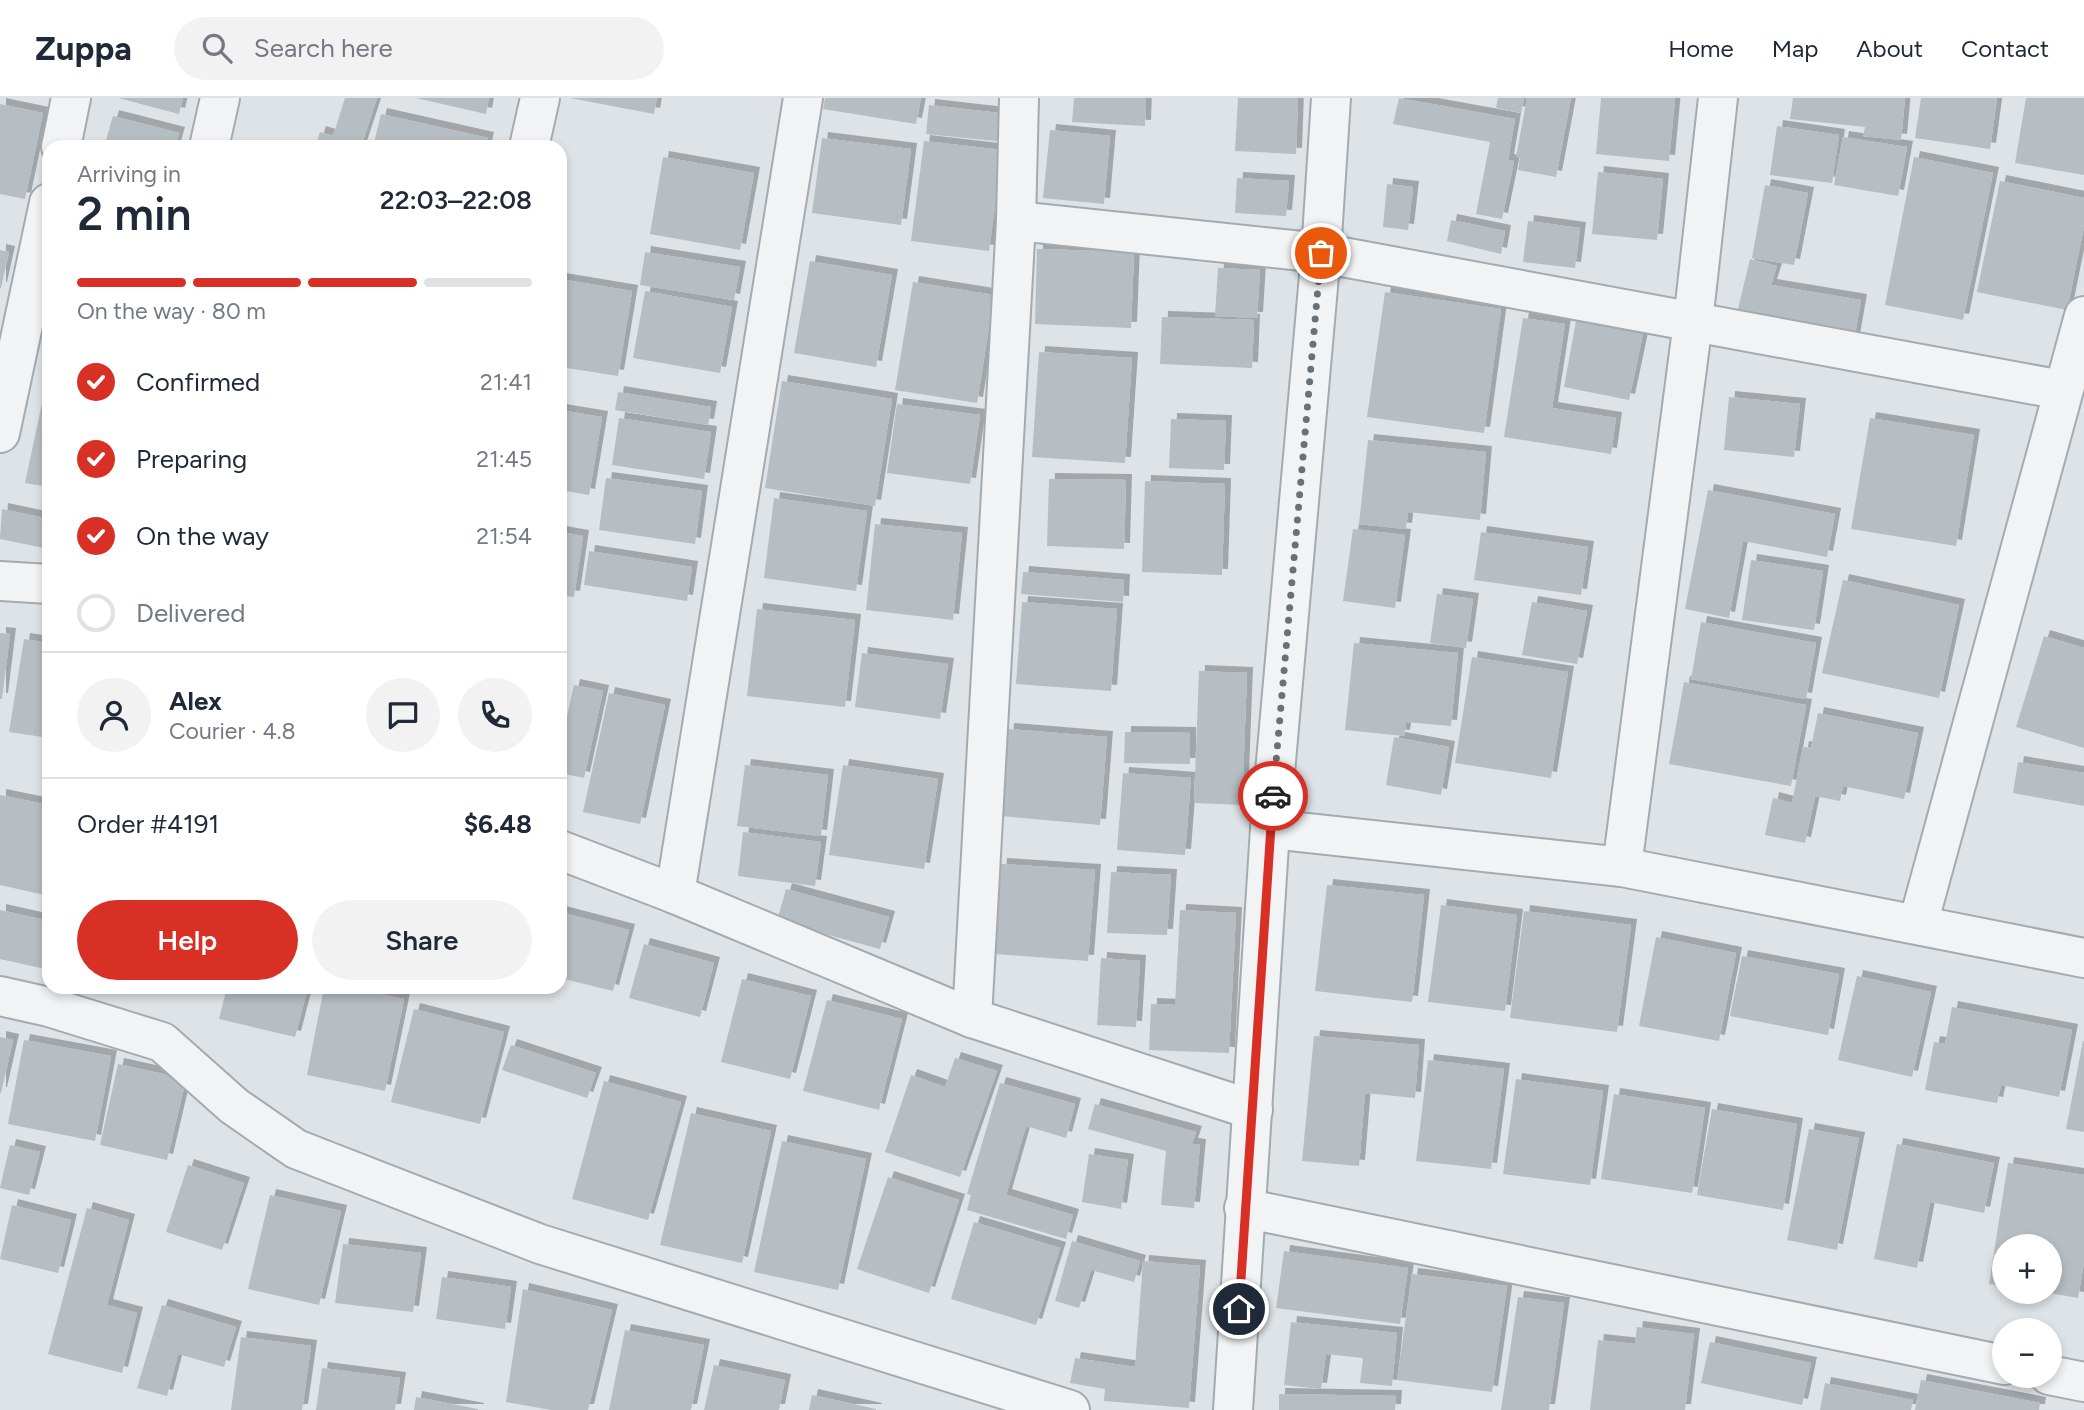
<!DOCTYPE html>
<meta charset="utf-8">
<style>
body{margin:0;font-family:Figtree,sans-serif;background:#f2f2f3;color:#1f2937;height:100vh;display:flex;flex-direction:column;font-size:26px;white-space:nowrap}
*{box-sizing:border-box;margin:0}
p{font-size:23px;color:#747a83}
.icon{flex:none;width:38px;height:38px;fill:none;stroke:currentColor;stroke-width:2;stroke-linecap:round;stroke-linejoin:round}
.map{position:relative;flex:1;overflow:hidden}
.details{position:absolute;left:42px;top:42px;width:525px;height:854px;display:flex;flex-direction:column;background:#fff;border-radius:21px;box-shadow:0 4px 10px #0003}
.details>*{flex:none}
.buttons{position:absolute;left:1992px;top:1136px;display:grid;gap:14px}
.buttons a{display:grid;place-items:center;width:70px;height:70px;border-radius:50%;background:#fff;box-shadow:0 4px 10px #0003;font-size:35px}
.pin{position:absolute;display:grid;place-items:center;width:60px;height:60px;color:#fff;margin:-30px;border:4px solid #fff;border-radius:50%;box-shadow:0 2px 7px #0007}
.courier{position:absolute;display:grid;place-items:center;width:70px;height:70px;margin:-35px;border:5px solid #d93025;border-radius:50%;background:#fff;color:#222;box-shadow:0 2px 9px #0007}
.headline em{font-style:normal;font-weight:600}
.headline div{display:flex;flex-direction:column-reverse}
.headline{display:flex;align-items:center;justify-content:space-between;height:119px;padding:0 35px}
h1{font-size:46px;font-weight:600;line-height:52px}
.bar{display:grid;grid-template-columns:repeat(4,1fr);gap:10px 7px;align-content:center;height:84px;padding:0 35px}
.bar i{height:9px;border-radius:5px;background:#e0e1e3}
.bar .on{background:#d93025}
.bar p{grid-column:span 4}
.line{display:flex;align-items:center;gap:18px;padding:0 35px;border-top:2px solid #e0e1e3}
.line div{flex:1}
.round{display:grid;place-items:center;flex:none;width:74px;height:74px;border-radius:37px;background:#f2f2f3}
ol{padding:0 35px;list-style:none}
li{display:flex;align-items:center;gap:21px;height:77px}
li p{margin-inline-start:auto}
li .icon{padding:7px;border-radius:50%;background:#d93025;color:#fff;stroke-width:4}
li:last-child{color:#747a83}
li i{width:38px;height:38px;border:4px solid #e0e1e3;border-radius:50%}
.primary-button{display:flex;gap:14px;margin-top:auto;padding:14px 35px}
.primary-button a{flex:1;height:80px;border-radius:42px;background:#d93025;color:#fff;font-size:28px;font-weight:600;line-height:80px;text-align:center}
.primary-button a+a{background:#f2f2f3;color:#1f2937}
header{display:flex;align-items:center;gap:42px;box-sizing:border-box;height:98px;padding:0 35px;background:#fff;border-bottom:2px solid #e0e1e3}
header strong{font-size:33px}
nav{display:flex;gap:38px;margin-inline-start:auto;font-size:24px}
.search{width:490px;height:63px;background:#f2f2f3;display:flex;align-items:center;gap:18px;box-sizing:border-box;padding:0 24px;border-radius:38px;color:#747a83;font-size:26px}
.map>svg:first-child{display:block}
</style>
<header>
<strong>Zuppa</strong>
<div class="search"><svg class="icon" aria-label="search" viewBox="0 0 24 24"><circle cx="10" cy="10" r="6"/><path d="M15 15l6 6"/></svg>Search here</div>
<nav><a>Home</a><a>Map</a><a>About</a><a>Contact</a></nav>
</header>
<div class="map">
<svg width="2084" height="1312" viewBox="0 0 2084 1312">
<defs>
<filter id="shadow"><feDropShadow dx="6" dy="-6" stdDeviation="0" flood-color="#0004"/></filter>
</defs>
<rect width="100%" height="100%" fill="#dee3e7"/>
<g fill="#b6bec3" filter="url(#shadow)">
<path d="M118,0h65l-4,16z"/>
<path d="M345,0h32l-16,49h-46l5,-15 13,4z"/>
<path d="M416,0h73l-3,16z"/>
<path d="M570,0h87l-3,16z"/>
<path d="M825,0h96l-5,26 -93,-15z"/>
<path d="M1074,0h72l-1,28 -73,-4z"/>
<path d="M1238,0h60l-2,56 -61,-3z"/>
<path d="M1399,0l116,21 -7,41 6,1 -12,58 -26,-5 14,-72 -97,-18z"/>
<path d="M1498,0h26l-3,15 -25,-5z"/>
<path d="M1527,0h44l-15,79 -38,-7 2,-13h-4z"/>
<path d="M1601,0h74l-6,63 -73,-7z"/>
<path d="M1793,0h112l-4,42 -38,-4 2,-9 -75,-8z"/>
<path d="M1921,0h76l-7,51 -75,-11z"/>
<path d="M2026,0h58v77l-69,-12z"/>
<path d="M0,6l43,9 -18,86 -25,-5z"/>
<path d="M929,7l79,9 -3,28 -79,-8z"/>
<path d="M381,16l107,24 -2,9h-113z"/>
<path d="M113,18l66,17 -4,14h-71z"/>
<path d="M1777,28l62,9 -7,48 -62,-8z"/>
<path d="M1050,32l60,6 -6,68 -61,-6z"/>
<path d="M1843,39l64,10 -9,49 -64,-11z"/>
<path d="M822,40l89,11 -10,76 -89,-12z"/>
<path d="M924,43l78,9 -13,101 -78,-10z"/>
<path d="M663,59l91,16 -14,77 -90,-16z"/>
<path d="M1914,59l79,16 -30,147 -78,-15z"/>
<path d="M1598,74l65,7 -6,61 -65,-6z"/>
<path d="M1237,80l52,3 -3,35 -51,-3z"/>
<path d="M2000,83l84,17v28l-17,84 -90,-18z"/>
<path d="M1387,86l26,3 -5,43 -25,-3z"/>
<path d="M1765,87l43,8 -14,72 -42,-7z"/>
<path d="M1451,122l54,11 -4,23 -54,-13z"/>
<path d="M1528,123l52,7 -5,40 -52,-6z"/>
<path d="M1037,151l97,3 -3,76 -96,-4z"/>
<path d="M0,152l9,2 -8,36h-1z"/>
<path d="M645,154l95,15 -6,33 -94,-15z"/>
<path d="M1750,161l27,7 -6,19 90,15 -7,40 -118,-23z"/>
<path d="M810,163l82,14 -16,92 -82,-14z"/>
<path d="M1218,170l42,2 -3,48 -42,-2z"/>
<path d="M560,181l72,12 -14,85 -58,-9z"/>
<path d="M913,184l81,13 -17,108 -82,-13z"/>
<path d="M645,193l87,16 -12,66 -87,-15z"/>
<path d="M1385,194l116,17 -17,124 -117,-16z"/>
<path d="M1162,219l92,3 -2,48 -92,-4z"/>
<path d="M1523,220l42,6 -13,84 64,10 -5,36 -107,-17z"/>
<path d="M1576,223l67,13 -14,66 -65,-13z"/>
<path d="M1039,254l93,6 -7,105 -93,-6z"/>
<path d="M782,283l110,18 -17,107 -110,-18z"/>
<path d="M618,294l93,15 -3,18 -93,-15z"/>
<path d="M1729,299l71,7 -6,53 -70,-7z"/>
<path d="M42,305l7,1v83l-24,-4z"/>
<path d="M897,306l83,11 -10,69 -83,-11z"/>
<path d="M560,312l42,7 -13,78 -29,-5z"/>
<path d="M619,320l92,14 -7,47 -92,-14z"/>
<path d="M1870,320l104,17 -18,111 -105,-17z"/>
<path d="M1171,321l55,2 -2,49 -55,-2z"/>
<path d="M1368,342l118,12 -6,68 -72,-8 -2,17 -47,-5z"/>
<path d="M606,380l96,13 -7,53 -96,-14z"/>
<path d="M1049,381l77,1 -2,69 -77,-3z"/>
<path d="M1145,383l80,3 -3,91 -80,-3z"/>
<path d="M1708,392l127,24 -8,43 -84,-16 -14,77 -44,-9z"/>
<path d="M774,400l93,13 -11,80 -92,-13z"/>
<path d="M2,411l47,10v30l-49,-10z"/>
<path d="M875,426l87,9 -9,87 -87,-10z"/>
<path d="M1353,431l52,6 -10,73 -52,-7z"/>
<path d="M560,434l23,4 -9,61 -14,-2z"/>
<path d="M1481,434l107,15 -7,48 -107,-15z"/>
<path d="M589,453l103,16 -5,34 -103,-16z"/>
<path d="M1751,462l72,11 -9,59 -72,-10z"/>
<path d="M1023,474l101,8 -1,22 -102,-8z"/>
<path d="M1843,482l116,25 -20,93 -117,-25z"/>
<path d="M1437,496l36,5 -7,49 -36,-5z"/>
<path d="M1022,504l95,7 -6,82 -95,-7z"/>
<path d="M1532,504l55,9 -10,53 -55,-9z"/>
<path d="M757,511l98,11 -10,87 -98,-11z"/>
<path d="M1701,524l115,21 -10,56 -115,-20z"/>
<path d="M0,535l10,1 -8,65h-2z"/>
<path d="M2044,538l40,12v100l-68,-21z"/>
<path d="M24,541l25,4v95l-40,-6z"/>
<path d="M1354,545l104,10 -7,73 -45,-4 -2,14 -59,-6z"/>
<path d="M862,555l86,11 -8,55 -85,-12z"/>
<path d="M1472,559l96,15 -17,106 -96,-15z"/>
<path d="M1199,573l48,2 -5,132 -48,-2z"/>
<path d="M1684,584l122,23 -15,81 -122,-22z"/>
<path d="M574,587l29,6 -19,87 -24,-5v-25z"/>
<path d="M609,595l56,12 -25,119 -57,-12z"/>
<path d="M1818,615l100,20 -14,66 -61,-13 -3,15 -25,-5 -10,47 -40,-8 8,-37 19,5 11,-56 8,1z"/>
<path d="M1008,631l99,8 -7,88 -99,-9z"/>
<path d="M1125,634l65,1v31l-66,-1z"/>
<path d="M1394,639l55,10 -8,48 -55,-10z"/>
<path d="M2018,664l66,11v33l-71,-13z"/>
<path d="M745,667l83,10 -7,61 -84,-10z"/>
<path d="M843,667l95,14 -14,90 -95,-14z"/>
<path d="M1123,675l68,5 -6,77 -68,-5z"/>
<path d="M0,697l49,10v91l-49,-11z"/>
<path d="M743,734l78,10 -6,44 -77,-10z"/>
<path d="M1001,766l94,6 -7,91 -94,-7z"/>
<path d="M1111,774l60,3 -4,60 -60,-2z"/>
<path d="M1327,787l97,10 -12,107 -97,-11z"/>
<path d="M786,791l103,28 -9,32 -103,-28z"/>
<path d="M1441,807l76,10 -12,96 -77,-9z"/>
<path d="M0,812l49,11v29l-4,19 -45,-10z"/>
<path d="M1180,812l56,3 -7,140 -80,-3 2,-46 24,1z"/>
<path d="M1524,813l107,14 -14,107 -107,-14z"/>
<path d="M560,814l69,18 -16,61 -53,-13z"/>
<path d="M1656,839l80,16 -17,88 -80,-15z"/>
<path d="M644,846l70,19 -14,54 -71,-19z"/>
<path d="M1742,858l97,18 -11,61 -98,-19z"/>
<path d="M1101,860l39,3 -4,66 -39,-2z"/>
<path d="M1857,878l74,16 -19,85 -74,-17z"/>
<path d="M742,881l69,17 -21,83 -69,-17z"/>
<path d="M227,889h81l-13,50 -76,-18z"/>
<path d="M324,889h18l62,12 -19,92 -78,-16z"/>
<path d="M827,902l75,19 -23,91 -76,-19z"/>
<path d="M1952,909l120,23 -13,67 -58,-12 -4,18 -72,-13 9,-48 11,2z"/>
<path d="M414,911l90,23 -24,92 -89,-22z"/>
<path d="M1314,938l105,9 -4,53 -50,-5 -6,73 -57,-5z"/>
<path d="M0,939l13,3 -12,53h-1z"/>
<path d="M24,942l87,16 -16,85 -87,-17z"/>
<path d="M2083,943h1v91l-18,-3z"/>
<path d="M511,947l85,28 -9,25 -85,-28z"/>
<path d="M955,960l42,13 -37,106 -75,-25 26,-77 34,12z"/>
<path d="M1428,962l76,9 -13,100 -75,-8z"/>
<path d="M118,966l68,15 -19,81 -67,-15z"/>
<path d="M1516,981l87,12 -13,94 -87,-11z"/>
<path d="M604,983l77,21 -33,118 -76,-21z"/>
<path d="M1000,985l75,21 -9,34 -40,-12 -20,69 67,20 -7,24 -99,-29 4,-15 -4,-1z"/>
<path d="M1614,996l91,14 -13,85 -91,-14z"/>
<path d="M1095,1006l101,28 -4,12 8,1 -6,63 -33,-3 5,-54 -78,-22z"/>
<path d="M1712,1011l85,15 -14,86 -86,-15z"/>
<path d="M691,1015l80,18 -29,132 -82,-18z"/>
<path d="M1809,1031l50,9 -22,112 -50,-10z"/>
<path d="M782,1043l84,18 -28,131 -84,-18z"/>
<path d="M1897,1046l97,19 -10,50 -54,-11 -13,66 -43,-9z"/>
<path d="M10,1047l30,7 -11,43 -29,-7z"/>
<path d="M1089,1056l39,6 -7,49 -39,-7z"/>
<path d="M2008,1065l76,12v87l-6,36 -29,-5v-47h-45v40l-15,-2z"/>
<path d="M188,1067l56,18 -22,67 -56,-18z"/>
<path d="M888,1079l71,23 -30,93 -72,-24z"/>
<path d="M270,1097l71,16 -22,94 -71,-16z"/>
<path d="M12,1107l59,15 -13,53 -58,-14z"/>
<path d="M87,1110l42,12 -22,85 30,8 -15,60 -74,-19z"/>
<path d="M974,1124l86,26 -24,77 -85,-26z"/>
<path d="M1072,1143l68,20 -6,21 -43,-12 -12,38 -24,-7z"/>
<path d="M343,1146l78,9 -8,59 -78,-9z"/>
<path d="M1284,1153l124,17 -8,56 -124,-16z"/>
<path d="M1143,1163l57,5 -11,142 -85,-7 1,-12 -35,-6 5,-25 60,9z"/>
<path d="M1412,1176l95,12 -15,106 -95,-12z"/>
<path d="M442,1179l69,10 -6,42 -69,-10z"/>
<path d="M523,1191l89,21 -24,100h-37l-45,-8z"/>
<path d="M1518,1199l46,6 -15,107h-48z"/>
<path d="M162,1207l74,22 -12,40 -46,-13 -11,42 -30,-8z"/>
<path d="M1291,1224l106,11 -5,53 -32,-3 3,-25 -37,-4 -5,35 -37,-4z"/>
<path d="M1637,1229l57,7 -9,76h-95l8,-70 37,4z"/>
<path d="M625,1232l79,15 -13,65h-82z"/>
<path d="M241,1239l70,9 -9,64h-71z"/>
<path d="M1710,1244l101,21 -9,42 -101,-22z"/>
<path d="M714,1267l71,15 -6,30h-75z"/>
<path d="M322,1270l78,10 -5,32h-79z"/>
<path d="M1921,1282l119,23 -1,7h-124z"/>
<path d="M1825,1285l88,17 -2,10h-91z"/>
<path d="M1279,1296l117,2 -1,14h-116z"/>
<path d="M812,1297l64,14v1h-67z"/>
<path d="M416,1299l62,12v1h-64z"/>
</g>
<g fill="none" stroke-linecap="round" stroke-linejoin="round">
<defs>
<g id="minor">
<path d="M61,49l10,-49"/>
<path d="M209,49l11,-49"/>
<path d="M529,49l11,-49"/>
<path d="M1016,123l305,32 741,137"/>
<path d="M0,335l49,-230"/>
<path d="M0,483l49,3"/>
<path d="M1270,731l352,38 462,91"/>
<path d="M560,752l115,44 297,124 281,92"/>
<path d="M1622,769l71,-545 25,-224"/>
<path d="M675,796l128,-796"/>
<path d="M1918,826l166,-608"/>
<path d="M0,898l49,11 113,35 72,64 62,43 244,95 530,166"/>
<path d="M972,920l44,-797 3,-123"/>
<path d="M1244,1110l760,157"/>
<path d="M2049,1277l35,7"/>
<path d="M1233,1312l37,-581 51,-576 10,-155"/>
</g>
</defs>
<use href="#minor" stroke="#a4abb0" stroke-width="42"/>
<use href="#minor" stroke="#f1f3f5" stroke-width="38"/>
</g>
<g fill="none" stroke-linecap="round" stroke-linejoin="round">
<path stroke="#687178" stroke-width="7" stroke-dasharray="0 12.6" d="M1273,698l48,-543"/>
<path stroke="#d93025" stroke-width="9" d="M1239,1211l34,-513"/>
</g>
</svg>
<div class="buttons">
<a>+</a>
<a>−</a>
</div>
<div class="pin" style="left:1321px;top:155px;background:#ea580c"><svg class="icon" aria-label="bag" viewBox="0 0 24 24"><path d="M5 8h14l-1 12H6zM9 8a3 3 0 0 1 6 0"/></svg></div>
<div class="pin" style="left:1239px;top:1211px;background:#1f2937"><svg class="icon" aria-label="home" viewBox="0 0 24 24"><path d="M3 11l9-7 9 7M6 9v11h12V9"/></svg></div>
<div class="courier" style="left:1273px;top:698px"><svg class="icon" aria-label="car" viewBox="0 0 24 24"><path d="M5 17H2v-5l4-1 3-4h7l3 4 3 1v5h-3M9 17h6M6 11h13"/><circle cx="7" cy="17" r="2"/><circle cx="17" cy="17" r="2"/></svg></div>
<section class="details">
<div class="headline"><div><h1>2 min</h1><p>Arriving in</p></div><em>22:03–22:08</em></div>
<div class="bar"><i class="on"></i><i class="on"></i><i class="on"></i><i></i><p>On the way · 80 m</p></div>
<ol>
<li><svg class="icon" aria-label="check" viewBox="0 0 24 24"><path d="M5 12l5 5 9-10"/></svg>Confirmed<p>21:41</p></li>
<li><svg class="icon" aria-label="check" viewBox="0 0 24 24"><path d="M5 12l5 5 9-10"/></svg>Preparing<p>21:45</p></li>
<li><svg class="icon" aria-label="check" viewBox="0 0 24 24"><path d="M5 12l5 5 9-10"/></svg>On the way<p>21:54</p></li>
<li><i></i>Delivered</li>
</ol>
<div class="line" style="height:126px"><a class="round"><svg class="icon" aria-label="person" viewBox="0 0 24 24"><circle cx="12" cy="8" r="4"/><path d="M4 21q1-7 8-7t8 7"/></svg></a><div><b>Alex</b><p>Courier · 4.8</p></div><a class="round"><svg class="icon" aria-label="chat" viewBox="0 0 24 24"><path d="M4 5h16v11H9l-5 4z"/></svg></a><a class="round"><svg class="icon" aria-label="phone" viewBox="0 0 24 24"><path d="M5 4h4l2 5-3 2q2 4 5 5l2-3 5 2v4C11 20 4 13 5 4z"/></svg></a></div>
<div class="line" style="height:91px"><div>Order #4191</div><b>$6.48</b></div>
<div class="primary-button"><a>Help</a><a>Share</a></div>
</section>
</div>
